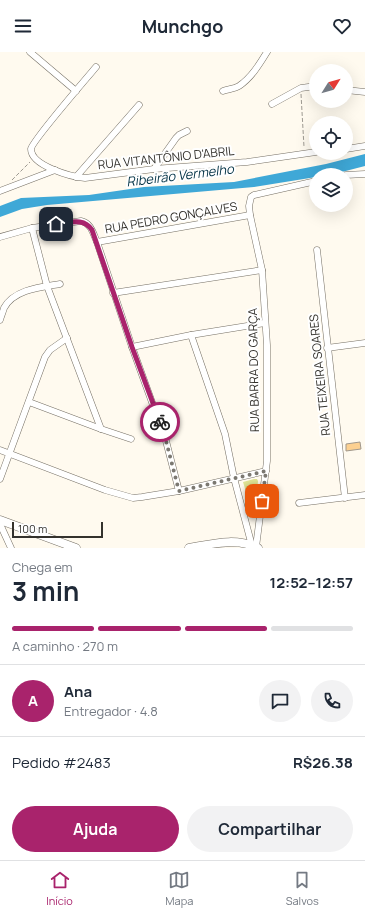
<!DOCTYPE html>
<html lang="pt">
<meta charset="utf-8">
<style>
body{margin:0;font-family:Manrope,sans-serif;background:#f2f2f3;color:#1f2937;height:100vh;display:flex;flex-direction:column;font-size:15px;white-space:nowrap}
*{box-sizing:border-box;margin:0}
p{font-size:13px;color:#747a83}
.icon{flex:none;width:22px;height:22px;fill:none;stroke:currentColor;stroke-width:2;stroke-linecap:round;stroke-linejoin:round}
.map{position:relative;height:496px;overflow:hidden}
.panel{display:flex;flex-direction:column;background:#fff;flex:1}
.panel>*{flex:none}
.needle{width:26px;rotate:53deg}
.tools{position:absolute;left:309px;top:12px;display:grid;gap:8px}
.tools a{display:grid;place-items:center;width:44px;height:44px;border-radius:50%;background:#fff;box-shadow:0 4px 16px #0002;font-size:20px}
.scale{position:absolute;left:12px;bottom:10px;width:91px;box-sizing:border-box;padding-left:4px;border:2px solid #34322d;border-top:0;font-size:11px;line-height:14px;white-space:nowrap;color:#34322d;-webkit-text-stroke:3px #fff;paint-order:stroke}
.pin{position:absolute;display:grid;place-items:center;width:34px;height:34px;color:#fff;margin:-17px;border-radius:8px;box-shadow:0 2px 6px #0006}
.courier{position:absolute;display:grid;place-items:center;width:40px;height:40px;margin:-20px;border:3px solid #a9236c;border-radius:50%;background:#fff;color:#222;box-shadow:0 1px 5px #0007}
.head em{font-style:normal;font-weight:700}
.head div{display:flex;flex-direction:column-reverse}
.head{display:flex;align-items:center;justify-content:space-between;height:68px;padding:0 12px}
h1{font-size:26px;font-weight:700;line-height:30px}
.bar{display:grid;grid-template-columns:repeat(4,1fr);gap:6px 4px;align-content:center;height:48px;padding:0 12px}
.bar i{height:5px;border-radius:3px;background:#e0e1e3}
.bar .on{background:#a9236c}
.bar p{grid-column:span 4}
.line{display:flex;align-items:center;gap:10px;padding:0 12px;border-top:1px solid #e0e1e3}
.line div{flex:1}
.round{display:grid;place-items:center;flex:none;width:42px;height:42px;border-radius:21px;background:#f2f2f3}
.button{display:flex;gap:8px;margin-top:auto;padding:8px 12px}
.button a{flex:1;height:46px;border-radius:24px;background:#a9236c;color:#fff;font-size:16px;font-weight:700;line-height:46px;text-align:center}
.button a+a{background:#f2f2f3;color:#1f2937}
header{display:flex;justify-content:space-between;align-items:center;height:52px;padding:0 12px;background:#fff;font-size:18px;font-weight:700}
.tabs{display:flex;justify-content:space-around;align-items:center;height:56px;border-top:1px solid #e0e1e3;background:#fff;font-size:11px;color:#747a83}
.tabs a{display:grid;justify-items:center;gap:2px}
.tabs .on{color:#a9236c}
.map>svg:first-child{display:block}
</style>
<header><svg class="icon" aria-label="menu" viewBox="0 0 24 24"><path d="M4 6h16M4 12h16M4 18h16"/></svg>Munchgo<svg class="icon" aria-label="heart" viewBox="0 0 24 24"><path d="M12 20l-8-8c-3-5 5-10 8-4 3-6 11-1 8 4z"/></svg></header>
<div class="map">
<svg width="365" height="496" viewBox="0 0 365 496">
<rect width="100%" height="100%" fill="#fffaef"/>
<path fill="#dfe393" d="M254,427h3l1,2 -3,35 -1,2 -11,-36z"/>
<path fill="#3fa8d7" d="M365,102v12l-35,9h-14v2l-62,10 -207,18 -25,4 -22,8v-11l21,-8 68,-3 55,-8 90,-5 92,-18z"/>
<path fill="#fcd091" stroke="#a0988d" d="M360,390l1,7 -15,2v-7z"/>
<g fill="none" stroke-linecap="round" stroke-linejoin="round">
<defs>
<g id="minor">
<path d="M30,0l46,39"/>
<path d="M96,15c-9,11 -64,74 -65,82 0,17 41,28 54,29l69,-9 93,-7 69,-10"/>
<path d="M346,38l19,2"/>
<path d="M223,39c5,-2 11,-2 16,-5 12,-8 20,-21 28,-34"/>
<path d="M272,52l29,-16 15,-2"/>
<path d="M346,97l19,-3"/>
<path d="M154,117l22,-31 3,-3 8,-4"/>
<path d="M346,123l19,-1"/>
<path d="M76,125l63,-72"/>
<path d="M0,139l55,-21"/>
<path d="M32,176l15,58 54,143"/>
<path d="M0,185l32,-9 49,-7c10,2 12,12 16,21l35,105 34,94 13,50"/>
<path d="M97,190l153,-27"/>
<path d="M317,198l28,248"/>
<path d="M113,241l149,-23"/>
<path d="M0,268c1,-4 3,-8 4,-12 10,-19 38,-21 56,-24"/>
<path d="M191,283l34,99 9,44 18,68"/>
<path d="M132,295l59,-12 74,-12"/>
<path d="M327,296l38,-5"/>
<path d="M29,350l72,27 30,10"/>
<path d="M0,398l105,40 28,8 9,-1 37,-6 87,-20"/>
<path d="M0,427l45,-122 5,-7 17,-12"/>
<path d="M299,451l66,-8"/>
<path d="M0,472l11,24"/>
<path d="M256,495l11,-86v-116l-5,-75 -12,-55 -1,-9 2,-9 3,-2 62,-14"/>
</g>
<g id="major">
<path d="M0,468l76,28"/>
<path d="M189,496c23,-4 47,-11 69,0"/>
</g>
</defs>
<use href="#minor" stroke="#756f64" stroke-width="7"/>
<use href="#major" stroke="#756f64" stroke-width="9"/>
<g stroke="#9e9a92" stroke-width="1" stroke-dasharray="4 2" stroke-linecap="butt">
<path d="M301,42l3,53"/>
<path d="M12,128l18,-18"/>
</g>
<use href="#minor" stroke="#fff" stroke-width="6"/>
<use href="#major" stroke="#fff" stroke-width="8"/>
</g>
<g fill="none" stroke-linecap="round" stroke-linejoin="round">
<path stroke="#7b7871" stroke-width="4" stroke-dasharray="0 7.2" d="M160,370l6,19 13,50 87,-20 -4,30"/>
<path stroke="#a9236c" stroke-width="5" d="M56,172c14,-1 27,-7 36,6l40,117 28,75"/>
</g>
<g text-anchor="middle" stroke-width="4" stroke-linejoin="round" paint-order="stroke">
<g font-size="12" fill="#34322d" stroke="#fff">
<text transform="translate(166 106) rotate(-6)" y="4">RUA VITANTÔNIO D'ABRIL</text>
<text transform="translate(171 166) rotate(-10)" y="4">RUA PEDRO GONÇALVES</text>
<text transform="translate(254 318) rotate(-91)" y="4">RUA BARRA DO GARÇA</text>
<text transform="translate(320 323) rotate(-96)" y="4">RUA TEIXEIRA SOARES</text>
</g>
<g font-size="13" font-style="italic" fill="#013144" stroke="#fff">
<text transform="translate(180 123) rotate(-7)" y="5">Ribeirão Vermelho</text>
</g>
</g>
</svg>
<div class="tools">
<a><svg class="needle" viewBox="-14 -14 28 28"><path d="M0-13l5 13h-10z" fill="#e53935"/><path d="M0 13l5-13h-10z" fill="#747a83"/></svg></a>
<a><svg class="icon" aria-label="locate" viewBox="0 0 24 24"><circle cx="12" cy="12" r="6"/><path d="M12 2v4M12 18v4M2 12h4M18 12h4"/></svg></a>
<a><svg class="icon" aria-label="layers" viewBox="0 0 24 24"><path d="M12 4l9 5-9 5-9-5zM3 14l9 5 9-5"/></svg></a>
</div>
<div class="scale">100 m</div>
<div class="pin" style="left:262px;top:449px;background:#ea580c"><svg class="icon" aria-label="bag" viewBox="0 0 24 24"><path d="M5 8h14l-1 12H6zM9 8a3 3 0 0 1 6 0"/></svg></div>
<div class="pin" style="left:56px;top:172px;background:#1f2937"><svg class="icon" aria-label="home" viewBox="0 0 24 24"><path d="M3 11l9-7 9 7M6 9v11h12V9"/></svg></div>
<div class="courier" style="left:160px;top:370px"><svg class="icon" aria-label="bike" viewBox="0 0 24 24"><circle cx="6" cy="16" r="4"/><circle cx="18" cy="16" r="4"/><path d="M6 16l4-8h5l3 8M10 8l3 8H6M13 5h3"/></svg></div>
</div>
<section class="panel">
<div class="head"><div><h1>3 min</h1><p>Chega em</p></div><em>12:52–12:57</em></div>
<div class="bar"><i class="on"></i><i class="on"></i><i class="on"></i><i></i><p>A caminho · 270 m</p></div>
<div class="line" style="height:72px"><b class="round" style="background:#a9236c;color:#fff">A</b><div><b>Ana</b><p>Entregador · 4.8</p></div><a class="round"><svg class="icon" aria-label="chat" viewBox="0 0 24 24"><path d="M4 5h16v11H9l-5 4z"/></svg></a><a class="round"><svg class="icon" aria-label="phone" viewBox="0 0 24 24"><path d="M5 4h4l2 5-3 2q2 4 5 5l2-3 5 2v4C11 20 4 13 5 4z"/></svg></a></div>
<div class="line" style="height:52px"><div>Pedido #2483</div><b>R$26.38</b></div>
<div class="button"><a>Ajuda</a><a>Compartilhar</a></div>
</section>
<nav class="tabs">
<a class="on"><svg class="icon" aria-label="home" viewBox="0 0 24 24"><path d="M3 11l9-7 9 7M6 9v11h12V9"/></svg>Início</a>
<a><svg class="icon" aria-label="map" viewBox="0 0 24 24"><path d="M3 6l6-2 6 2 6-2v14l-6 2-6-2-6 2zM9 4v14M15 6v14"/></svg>Mapa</a>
<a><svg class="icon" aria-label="saved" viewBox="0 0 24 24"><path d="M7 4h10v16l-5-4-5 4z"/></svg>Salvos</a>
</nav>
